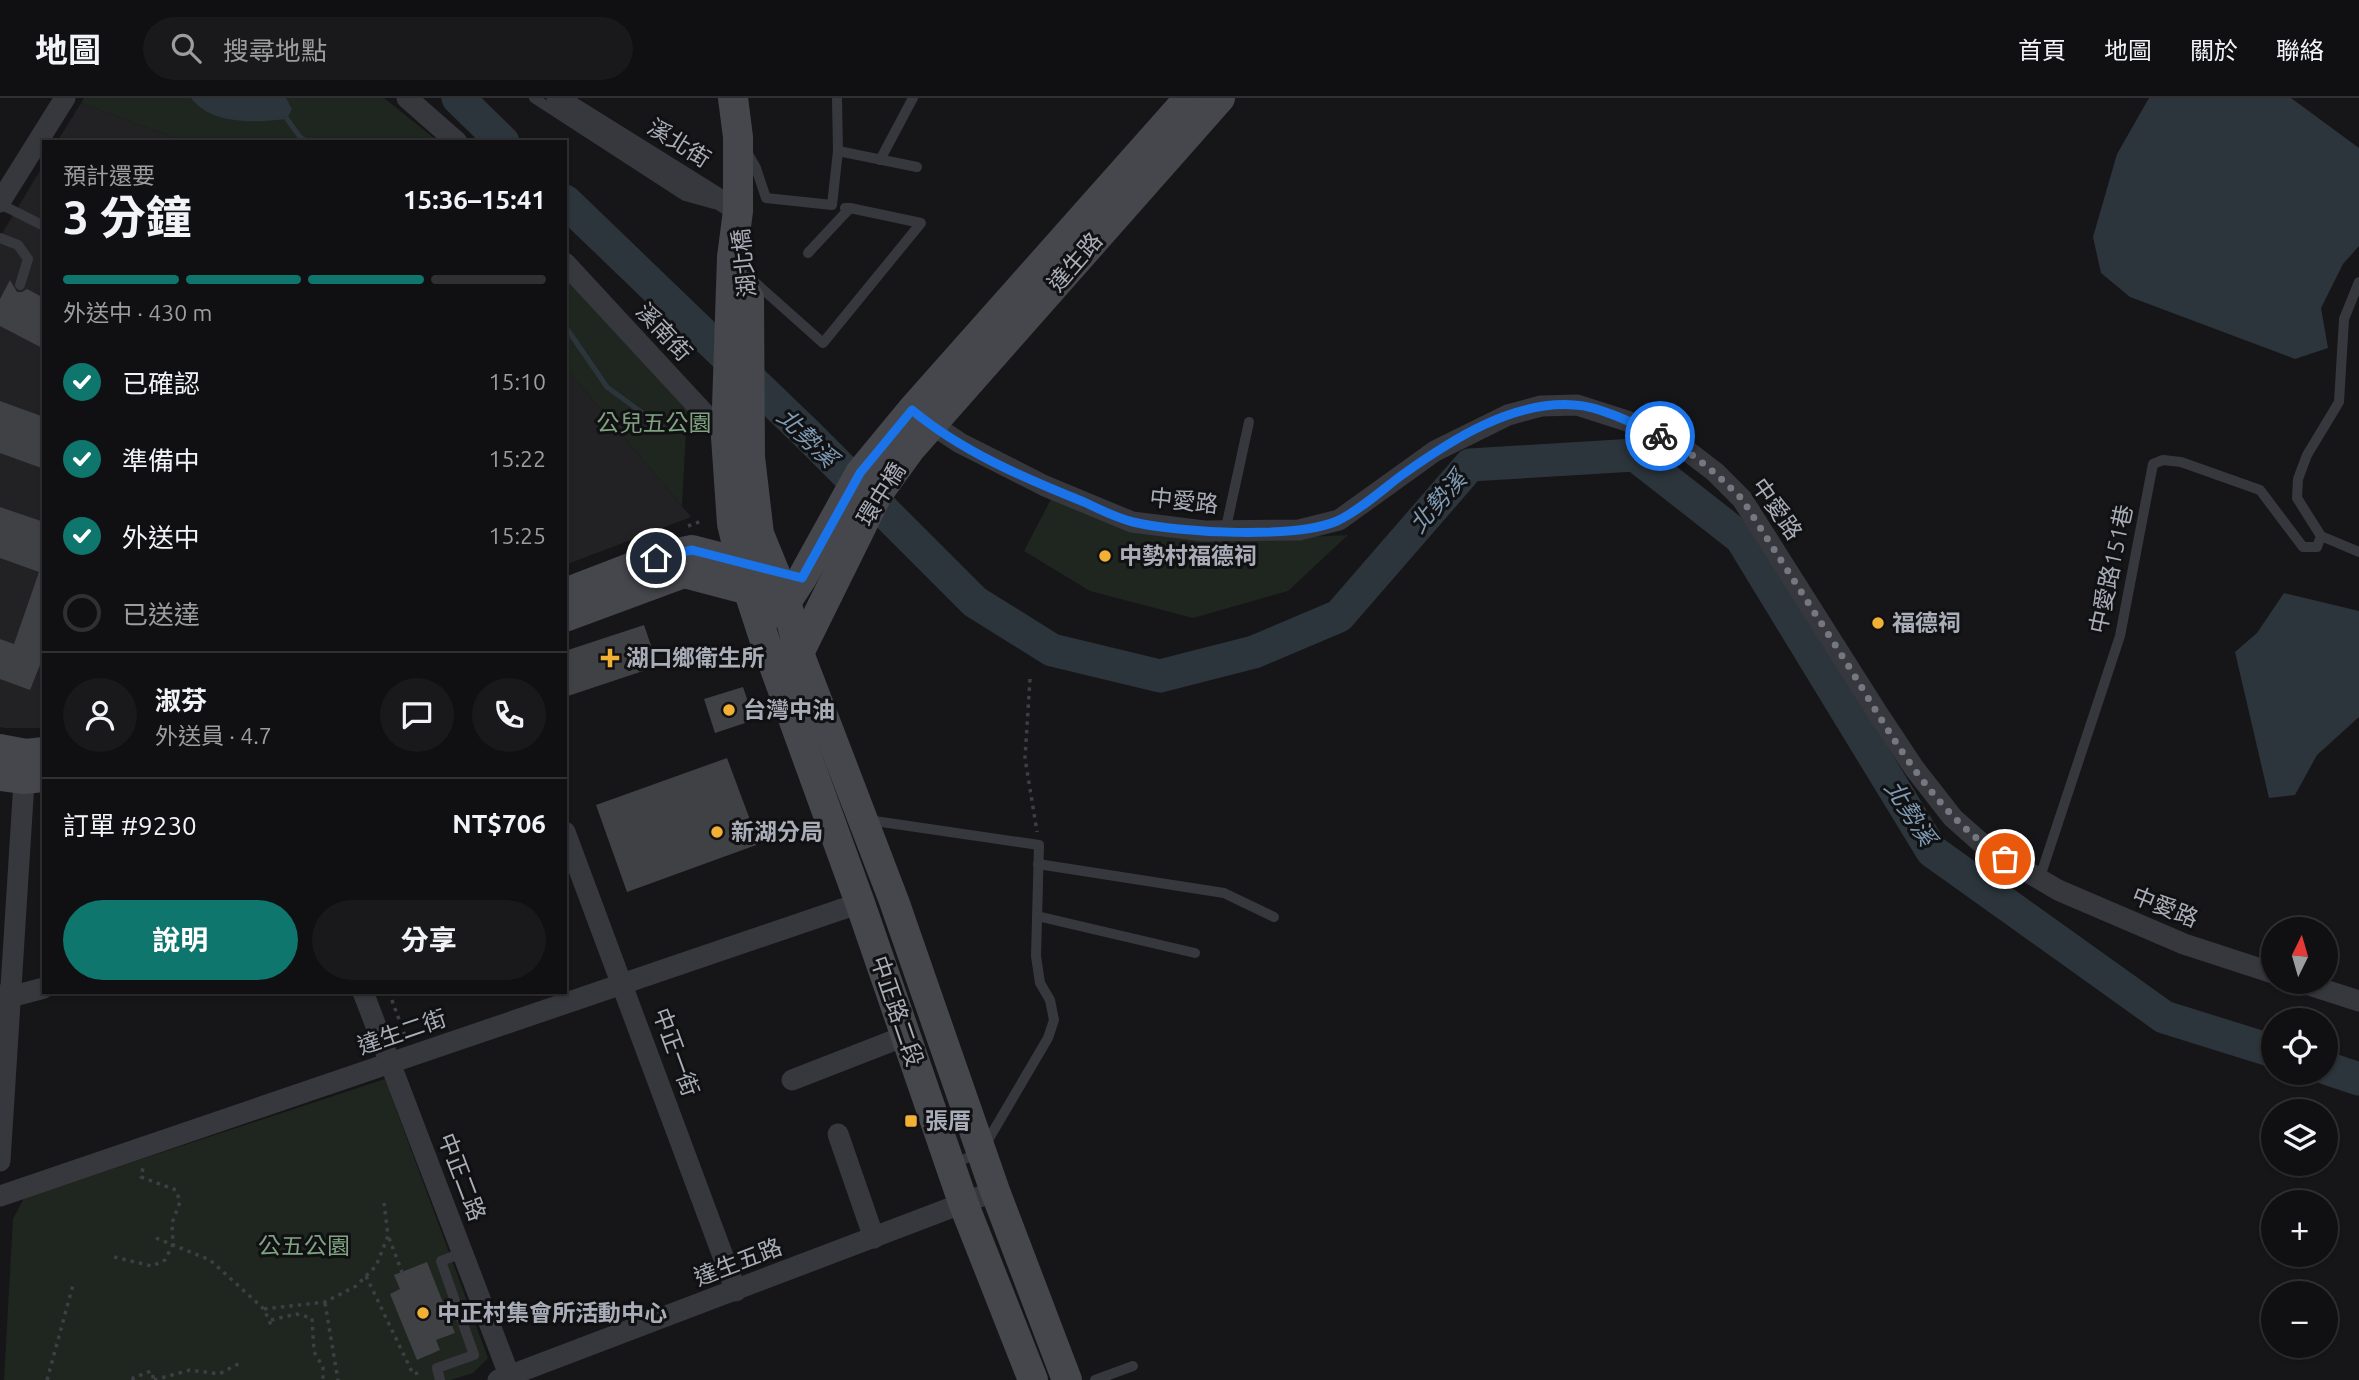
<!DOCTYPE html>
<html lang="zh-TW">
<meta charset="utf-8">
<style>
body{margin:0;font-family:Ubuntu,"Noto Sans TC",sans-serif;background:#19191b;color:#f1f3f6;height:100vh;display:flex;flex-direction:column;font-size:26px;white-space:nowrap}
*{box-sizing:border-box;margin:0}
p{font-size:23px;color:#9c9d9f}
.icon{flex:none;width:38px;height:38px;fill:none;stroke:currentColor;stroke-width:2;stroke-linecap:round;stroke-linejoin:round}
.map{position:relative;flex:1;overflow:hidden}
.details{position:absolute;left:42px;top:42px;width:525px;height:854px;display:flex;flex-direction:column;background:#101012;border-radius:0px;box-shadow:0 2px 5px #0004,0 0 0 2px #303032}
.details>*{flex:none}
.needle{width:46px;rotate:5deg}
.buttons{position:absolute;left:2261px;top:819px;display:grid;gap:14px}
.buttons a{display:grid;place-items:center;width:77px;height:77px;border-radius:50%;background:#101012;box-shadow:0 2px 5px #0004,0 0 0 2px #303032;font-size:35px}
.pin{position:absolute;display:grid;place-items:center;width:60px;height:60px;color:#fff;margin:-30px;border:4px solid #fff;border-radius:50%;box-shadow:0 2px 7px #0007}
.courier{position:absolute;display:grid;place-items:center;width:70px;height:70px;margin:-35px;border:5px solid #1a73e8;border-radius:50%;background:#fff;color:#222;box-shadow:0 2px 9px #0007}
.headline em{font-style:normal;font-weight:700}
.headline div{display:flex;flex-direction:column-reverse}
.headline{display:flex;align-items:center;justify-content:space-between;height:119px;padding:0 21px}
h1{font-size:46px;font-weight:700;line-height:52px}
.bar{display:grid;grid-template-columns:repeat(4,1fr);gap:10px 7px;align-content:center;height:84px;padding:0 21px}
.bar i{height:9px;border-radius:5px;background:#303032}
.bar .selected{background:#0f766e}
.bar p{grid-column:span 4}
.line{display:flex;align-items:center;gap:18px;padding:0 21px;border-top:2px solid #303032}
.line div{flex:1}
.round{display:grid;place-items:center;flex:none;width:74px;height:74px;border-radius:37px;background:#19191b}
ol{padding:0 21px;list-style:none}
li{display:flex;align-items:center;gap:21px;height:77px}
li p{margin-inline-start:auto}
li .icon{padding:7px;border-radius:50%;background:#0f766e;color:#fff;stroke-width:4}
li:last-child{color:#9c9d9f}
li i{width:38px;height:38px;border:4px solid #303032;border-radius:50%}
.cta{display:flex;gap:14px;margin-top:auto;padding:14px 21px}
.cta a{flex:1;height:80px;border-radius:42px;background:#0f766e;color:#fff;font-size:28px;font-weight:700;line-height:80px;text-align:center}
.cta a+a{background:#19191b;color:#f1f3f6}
header{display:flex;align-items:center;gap:42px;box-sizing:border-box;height:98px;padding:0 35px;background:#101012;border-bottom:2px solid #303032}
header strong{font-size:33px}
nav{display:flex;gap:38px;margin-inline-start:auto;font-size:24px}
.search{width:490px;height:63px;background:#19191b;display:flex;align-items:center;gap:18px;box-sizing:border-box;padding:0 24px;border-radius:38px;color:#9c9d9f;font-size:26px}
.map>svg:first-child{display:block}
</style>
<header>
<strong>地圖</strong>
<div class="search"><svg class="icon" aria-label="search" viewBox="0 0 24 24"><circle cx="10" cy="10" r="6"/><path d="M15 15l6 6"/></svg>搜尋地點</div>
<nav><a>首頁</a><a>地圖</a><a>關於</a><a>聯絡</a></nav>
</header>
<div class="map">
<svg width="2359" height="1282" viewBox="0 0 2359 1282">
<rect width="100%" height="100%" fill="#161618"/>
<g fill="#222225">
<path d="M81,5l105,39h-129z"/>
<path d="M44,66v564h-39l-5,-1v-490z"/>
<path d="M565,269l126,150 -126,48z"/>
</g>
<g fill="#1e261f">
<path d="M84,0h300l55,44h-253l-105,-39z"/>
<path d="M565,178l122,134 -5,96 -117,-139z"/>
<path d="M1051,401l175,42 122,-6 -60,56 -95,27 -103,-27 -66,-40z"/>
<path d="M385,981l103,279 -15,15 -22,7h-447l9,-161 11,-21z"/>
</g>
<g fill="#2c353c">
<path d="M191,0h95l6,11 -5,10c-32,3 -74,7 -96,-21z"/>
<path d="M2149,0h142l68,50v98l-16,18 -22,44 7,40 -33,11 -165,-62 -29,-24 -8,-36 24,-83z"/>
<path d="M2284,495l75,18v106l-42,38 -22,40 -26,3 -34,-146 22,-19z"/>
</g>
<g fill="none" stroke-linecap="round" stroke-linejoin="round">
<g stroke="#2c353c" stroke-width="5">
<path d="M287,21l13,18 8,5"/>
<path d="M565,228l42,61 56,41"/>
</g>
<g stroke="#2c353c" stroke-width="33">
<path d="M458,0l45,44"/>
<path d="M565,103l241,232 169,169 77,48 108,26 94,-24 85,-36 131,-151 165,-10 106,83 191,313 232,166 109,34"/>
<path d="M2326,970l33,11"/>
</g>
</g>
<g fill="#404145">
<path d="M10,182l7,12h5l5,-3 17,9v51l-44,-23v-27z"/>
<path d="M0,303l44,16v52l-44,-16z"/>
<path d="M0,409l44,15v133l-14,35 -30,-11v-40l14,5 25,-72 -39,-14z"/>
<path d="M644,527l14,41 -93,31v-46z"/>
<path d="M743,589l11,33 -39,13 -11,-34z"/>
<path d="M727,660l32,86 -132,48 -31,-87z"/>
<path d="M427,1164l28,71 -19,7 4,10 -23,10 -27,-66 10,-5 -6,-14z"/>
</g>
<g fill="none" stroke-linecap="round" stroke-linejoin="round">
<g stroke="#3d3f44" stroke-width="3.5" stroke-dasharray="3.5 5" stroke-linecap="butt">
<path d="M688,428l16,-6"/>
<path d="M1030,581l-5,79 12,74"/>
<path d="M389,894l16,44"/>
<path d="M156,1140l54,22 54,49 7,16"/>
<path d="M389,1140l13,34"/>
<path d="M114,1159l38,9 13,-6 8,-16 -1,-21 8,-21 -4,-12 -35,-13 2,-9"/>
<path d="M366,1178l47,98 10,-2"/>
<path d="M325,1205l13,77"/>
<path d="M264,1211l61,-7 31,-16 20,-20 12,-30 -4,-33"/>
<path d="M271,1222l25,-6 16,4 2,34 9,15v13"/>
<path d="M47,1282l26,-95"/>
<path d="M133,1282v-2l18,-7 3,9"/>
<path d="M154,1282l36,-10 29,4 21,-11"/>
</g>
<g stroke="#37383d" stroke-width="10">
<path d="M534,0l151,98 29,8"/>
<path d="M838,53l79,16"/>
<path d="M747,54l9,16 10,30 66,7 6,-54 -1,-53"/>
<path d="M880,62l33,-62"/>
<path d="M0,106l44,22"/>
<path d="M0,140l18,7 10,14 -8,26"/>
<path d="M808,155l42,-45h-5"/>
<path d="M749,179l74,66 98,-120 -71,-15"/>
<path d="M1225,434l24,-110"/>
<path d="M2321,438l38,16"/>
<path d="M868,722l171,25 -3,111 4,27 10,17 4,20 -6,18 -67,114 -28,12"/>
<path d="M1038,766l186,29 50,24"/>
<path d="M2039,782l81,-244 33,-172 10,-4 18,2 79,28 43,57h14l4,-11 -24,-38 1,-19 9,-24 32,-53 5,-83 15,-37"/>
<path d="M1037,818l158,37"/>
<path d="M440,1282l-3,-12 37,-13 -33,-94 21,-8"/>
<path d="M1095,1282l38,-14"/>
</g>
<g stroke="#37383d" stroke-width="21">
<path d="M407,0l50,44"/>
<path d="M557,0l181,113"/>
<path d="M0,104l65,-104"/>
<path d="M565,165l161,174"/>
<path d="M921,319l39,26 85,43 87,36 72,9 95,-1 40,-10 96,-69 73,-36 33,-9 36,-1 50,16 54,25 34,26 27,27 135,213 37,56 39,50 34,30 71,42 126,54 89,29"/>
<path d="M565,734l171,459"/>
<path d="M2300,884l59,19"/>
<path d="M363,894l148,388"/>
<path d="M0,897l10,2 34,-9"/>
<path d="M792,982l113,-44"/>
<path d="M838,1036l36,104"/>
<path d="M0,1063l25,-395"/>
<path d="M0,1098l860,-293"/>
<path d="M498,1282l497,-189"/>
</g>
<g stroke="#45474d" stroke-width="30">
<path d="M733,0l5,39v74l-6,46 -6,180 6,87 16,65 17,52 95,262 104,302 69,175"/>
<path d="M749,200l1,159 9,77 27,66 13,53 95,248 101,290 72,189"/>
<path d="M565,495l91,-35 36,-8 66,17"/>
<path d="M779,515l23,-35 58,-105 52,-63 277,-312"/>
<path d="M565,519l119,-44 80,21"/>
<path d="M799,555l78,-158 34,-47 309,-350"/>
<path d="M0,651l26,5 18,-2"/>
<path d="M0,678l24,3 20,-2"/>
</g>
</g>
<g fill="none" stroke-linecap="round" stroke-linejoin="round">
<path stroke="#757880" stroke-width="7" stroke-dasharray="0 12.6" d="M1660,338c32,15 57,38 82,63 36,57 73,114 109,171 42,68 84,145 154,189"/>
<path stroke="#1a73e8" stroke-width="9" d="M656,460l36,-8 110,28 58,-105 52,-63c49,41 112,68 172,92 15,7 32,16 49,20 46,11 162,17 204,-1 22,-10 46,-32 65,-46 49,-35 111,-75 173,-70 24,1 62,20 85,31"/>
</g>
<g fill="#f2b134" stroke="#111113" stroke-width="2.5">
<circle cx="1105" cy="458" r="7"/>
<circle cx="1878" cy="525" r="7"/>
<path d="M606.5 549.5h7v7h7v7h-7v7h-7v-7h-7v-7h7z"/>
<circle cx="729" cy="612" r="7"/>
<circle cx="717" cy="734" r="7"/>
<rect x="904" y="1016" width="14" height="14" rx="3.5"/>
<circle cx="423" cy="1215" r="7"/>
</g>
<g text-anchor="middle" stroke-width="6" stroke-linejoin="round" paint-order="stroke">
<g font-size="23" fill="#a8adb8" stroke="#111113">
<text transform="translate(679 45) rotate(32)" y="8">溪北街</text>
<text transform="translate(1075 164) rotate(-49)" y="8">達生路</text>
<text transform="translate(744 165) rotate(-96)" y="8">湖北橋</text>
<text transform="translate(664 234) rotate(47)" y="8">溪南街</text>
<text transform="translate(881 396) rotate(-58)" y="8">環中橋</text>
<text transform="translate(1184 403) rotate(6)" y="8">中愛路</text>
<text transform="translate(1777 411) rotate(55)" y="8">中愛路</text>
<text transform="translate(2111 471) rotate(-78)" y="8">中愛路151巷</text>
<text transform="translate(2165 809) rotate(22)" y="8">中愛路</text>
<text transform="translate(897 913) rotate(71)" y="8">中正路二段</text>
<text transform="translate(402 934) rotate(-19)" y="8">達生二街</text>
<text transform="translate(676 954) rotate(70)" y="8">中正一街</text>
<text transform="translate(462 1079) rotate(69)" y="8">中正二路</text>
<text transform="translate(738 1164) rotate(-21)" y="8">達生五路</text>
</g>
<g font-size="23" fill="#7fa381" stroke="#111113">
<text x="654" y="333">公兒五公園</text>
<text x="304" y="1156">公五公園</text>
</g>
<g font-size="23" font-weight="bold" fill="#a8adb8" stroke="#111113" text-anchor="start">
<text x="1119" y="466">中勢村福德祠</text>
<text x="1892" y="533">福德祠</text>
<text x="626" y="568">湖口鄉衛生所</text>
<text x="743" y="620">台灣中油</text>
<text x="731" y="742">新湖分局</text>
<text x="925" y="1031">張厝</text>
<text x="437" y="1223">中正村集會所活動中心</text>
</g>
<g font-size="24" font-style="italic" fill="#7f9bb3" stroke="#111113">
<text transform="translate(807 340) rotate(44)" y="8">北勢溪</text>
<text transform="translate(1438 404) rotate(-49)" y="8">北勢溪</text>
<text transform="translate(1910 715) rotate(57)" y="8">北勢溪</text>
</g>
</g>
</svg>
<div class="buttons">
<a><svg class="needle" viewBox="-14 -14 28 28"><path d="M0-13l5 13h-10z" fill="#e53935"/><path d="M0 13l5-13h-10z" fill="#9c9d9f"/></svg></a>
<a><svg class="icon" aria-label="locate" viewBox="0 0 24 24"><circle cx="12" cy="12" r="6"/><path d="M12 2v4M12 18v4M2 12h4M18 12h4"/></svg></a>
<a><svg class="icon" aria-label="layers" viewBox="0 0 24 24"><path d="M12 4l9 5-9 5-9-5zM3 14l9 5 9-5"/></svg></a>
<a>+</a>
<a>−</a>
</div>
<div class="pin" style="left:2005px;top:761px;background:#ea580c"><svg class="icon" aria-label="bag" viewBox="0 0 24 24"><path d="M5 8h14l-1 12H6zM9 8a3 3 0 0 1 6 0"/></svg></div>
<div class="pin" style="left:656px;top:460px;background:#1f2937"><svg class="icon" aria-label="home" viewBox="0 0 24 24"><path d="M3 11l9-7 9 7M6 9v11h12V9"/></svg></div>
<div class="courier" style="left:1660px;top:338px"><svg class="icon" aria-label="bike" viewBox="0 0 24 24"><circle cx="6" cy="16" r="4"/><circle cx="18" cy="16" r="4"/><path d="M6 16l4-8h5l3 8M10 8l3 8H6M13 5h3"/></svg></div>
<section class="details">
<div class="headline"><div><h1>3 分鐘</h1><p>預計還要</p></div><em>15:36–15:41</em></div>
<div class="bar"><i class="selected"></i><i class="selected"></i><i class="selected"></i><i></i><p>外送中 · 430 m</p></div>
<ol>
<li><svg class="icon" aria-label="check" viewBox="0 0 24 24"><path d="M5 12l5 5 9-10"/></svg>已確認<p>15:10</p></li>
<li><svg class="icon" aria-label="check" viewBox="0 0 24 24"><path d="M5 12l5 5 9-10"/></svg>準備中<p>15:22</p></li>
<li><svg class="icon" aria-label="check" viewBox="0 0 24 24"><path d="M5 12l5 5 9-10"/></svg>外送中<p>15:25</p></li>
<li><i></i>已送達</li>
</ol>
<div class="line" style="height:126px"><a class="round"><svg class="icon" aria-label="person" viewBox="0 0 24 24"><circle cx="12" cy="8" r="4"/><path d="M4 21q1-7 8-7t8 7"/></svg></a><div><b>淑芬</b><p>外送員 · 4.7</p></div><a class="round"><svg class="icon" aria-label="chat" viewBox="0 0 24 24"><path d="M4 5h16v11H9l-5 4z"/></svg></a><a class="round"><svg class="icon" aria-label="phone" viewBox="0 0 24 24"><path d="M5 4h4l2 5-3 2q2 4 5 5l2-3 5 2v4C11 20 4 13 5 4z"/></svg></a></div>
<div class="line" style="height:91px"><div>訂單 #9230</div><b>NT$706</b></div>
<div class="cta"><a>說明</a><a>分享</a></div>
</section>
</div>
